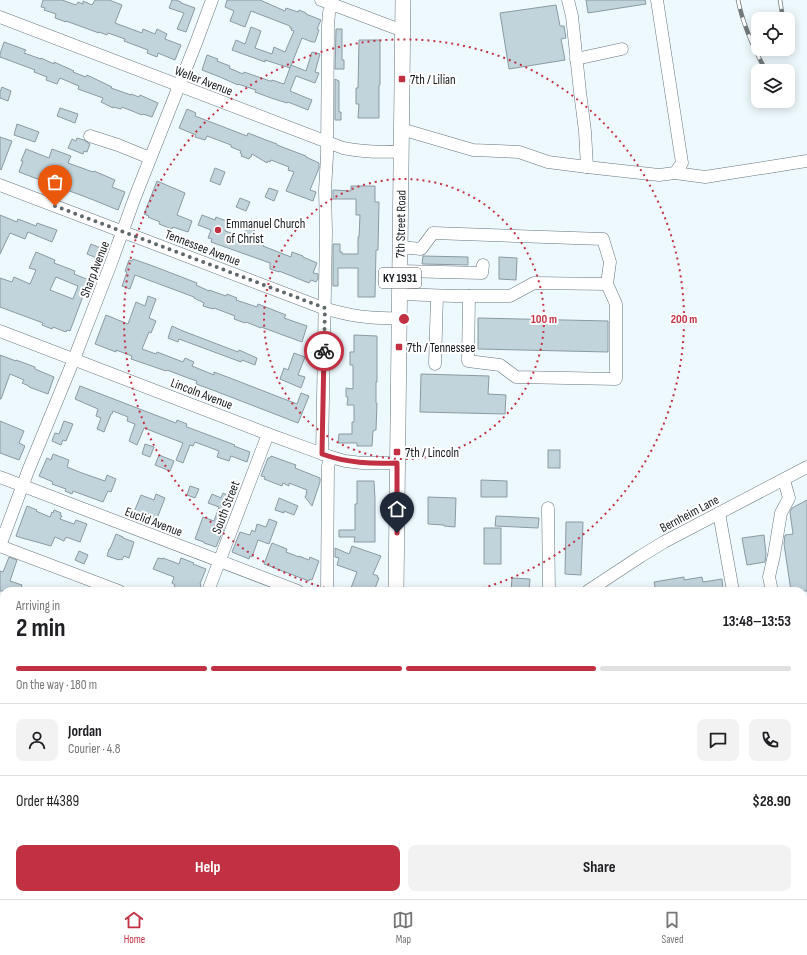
<!DOCTYPE html>
<meta charset="utf-8">
<style>
body{margin:0;font-family:"Sofia Sans Condensed",sans-serif;background:#f2f2f2;color:#202124;height:100vh;display:flex;flex-direction:column;font-size:15px;white-space:nowrap}
*{box-sizing:border-box;margin:0}
p{font-size:13px;color:#757577}
.icon{flex:none;width:22px;height:22px;fill:none;stroke:currentColor;stroke-width:2;stroke-linecap:round;stroke-linejoin:round}
.map{position:relative;flex:1;overflow:hidden}
.side{position:absolute;left:0px;top:587px;width:807px;height:312px;display:flex;flex-direction:column;background:#fff;border-radius:12px 12px 0 0;box-shadow:0 2px 10px #0003}
.side>*{flex:none}
.fabs{position:absolute;left:751px;top:12px;display:grid;gap:8px}
.fabs a{display:grid;place-items:center;width:44px;height:44px;border-radius:8px;background:#fff;box-shadow:0 2px 10px #0003;font-size:20px}
.pin{position:absolute;display:grid;place-items:center;width:34px;height:34px;color:#fff;margin:-41px -17px;border-radius:50% 50% 50% 0;rotate:-45deg;box-shadow:0 0 4px #0007}
.pin .icon{rotate:45deg}
.courier{position:absolute;display:grid;place-items:center;width:40px;height:40px;margin:-20px;border:3px solid #c23143;border-radius:50%;background:#fff;color:#222;box-shadow:0 1px 5px #0007}
.overview em{font-style:normal;font-weight:700}
.overview div{display:flex;flex-direction:column-reverse}
.overview{display:flex;align-items:center;justify-content:space-between;height:68px;padding:0 16px}
h1{font-size:26px;font-weight:700;line-height:30px}
.bar{display:grid;grid-template-columns:repeat(4,1fr);gap:6px 4px;align-content:center;height:48px;padding:0 16px}
.bar i{height:5px;border-radius:3px;background:#e0e0e0}
.bar .active{background:#c23143}
.bar p{grid-column:span 4}
.line{display:flex;align-items:center;gap:10px;padding:0 16px;border-top:1px solid #e0e0e0}
.line div{flex:1}
.round{display:grid;place-items:center;flex:none;width:42px;height:42px;border-radius:8px;background:#f2f2f2}
.cta{display:flex;gap:8px;margin-top:auto;padding:8px 16px}
.cta a{flex:1;height:46px;border-radius:8px;background:#c23143;color:#fff;font-size:16px;font-weight:700;line-height:46px;text-align:center}
.cta a+a{background:#f2f2f2;color:#202124}
.dock{display:flex;justify-content:space-around;align-items:center;height:56px;border-top:1px solid #e0e0e0;background:#fff;font-size:11px;color:#757577}
.dock a{display:grid;justify-items:center;gap:2px}
.dock .active{color:#c23143}
.map>svg:first-child{display:block}
</style>
<div class="map">
<svg width="807" height="899" viewBox="0 0 807 899">
<rect width="100%" height="100%" fill="#eef9fe"/>
<g fill="#c1d3db" stroke="#8a9aa3" fill-rule="evenodd">
<path d="M43,0h19l14,5 2,-3 5,2v-3l9,4 3,-5h14l13,5 -7,18 27,10 1,-4 12,5 2,-5 10,5 -2,5 16,6 -6,15 -17,-7 -1,4 -10,-4 1,-3 -24,-9 1,-2 -17,-6 -1,2 -8,-3v1l-33,-12v1l-11,-4 1,-4 -12,-4 1,-2 -4,-1z"/>
<path d="M172,0h4l5,2v1l14,5 -9,24 -9,-3 7,-16 -15,-5z"/>
<path d="M227,0h33l25,11 1,-3 12,4 1,-2 7,3v1l15,6 -4,9 2,1 -4,12h-3l-10,-4 -12,30 -25,-8v2l-33,-12 4,-10 9,4 6,-17 10,4 -6,17 17,6 2,-7 11,5 9,-21 -3,-1 1,-2h-2v-2l-39,-15 -6,16 -15,-6 4,-10 -9,-4z"/>
<path d="M586,0h59l1,4 -58,9z"/>
<path d="M556,5l4,21h4l2,12 -5,1 4,21 -56,9 -9,-56z"/>
<path d="M336,29h6v31h2v9h-9z"/>
<path d="M359,40h21v45h-1v33h-21l1,-14h-3v-16h2z"/>
<path d="M4,42l22,8 -2,3 17,6v-1l13,6v-2l9,4 11,5 -1,1 13,5 1,-2 25,12 -1,1 20,7v-1l8,3 1,-2 18,8 -6,14 -9,-3 -1,1 -20,-8 -1,2 -8,-2v1l-12,-6 2,-4 -25,-9 1,-3 -19,-8 -3,6 -11,-4 1,-3 -13,-5 1,-2 -35,-13v-3z"/>
<path d="M312,52l8,2 -5,18 4,1 -4,10 -19,-7 -6,15 22,9 -4,10 -20,-8 -1,1 -16,-5 -16,-6 1,-2 -18,-6v1l-18,-8 -18,-7 5,-15 11,4 -1,2 13,5 -1,2 14,6 1,-2 26,9h2v-1l12,4 7,-19 15,6z"/>
<path d="M335,79l4,2v31h2v8h-6z"/>
<path d="M2,87l9,4 -3,10 -8,-3v-6z"/>
<path d="M60,108l18,6 -3,9 -18,-7z"/>
<path d="M187,109l9,4 -1,3 52,20 1,-3 18,7 11,4v1l29,11v1l13,6v5l-9,22 6,2 -3,9 -27,-10 8,-19 -6,-2 1,-3 -18,-7 -1,2 -2,-1 -1,2 -15,-9 -1,3h-1l-1,2 -8,-3 1,-2 -2,-1 1,-2 -10,-4v-2l-24,-9 -2,4 -10,-3 1,-2 -17,-7z"/>
<path d="M17,124l22,8 -4,10 -21,-7z"/>
<path d="M0,137l12,4 -11,29 -1,-1z"/>
<path d="M77,138l7,2 6,4 -3,8 -3,-1 -1,3 -15,-6 4,-9 4,2z"/>
<path d="M26,149l23,9 3,-9 19,7 -3,7 25,9 1,-1 21,9 -3,7 13,5 -7,18 -27,-11 -72,-27 4,-11h-2z"/>
<path d="M215,168l10,4 -5,13 -10,-4z"/>
<path d="M157,181l28,12 -8,22 15,6 -4,11 -15,-5 -1,2 -13,-5 1,-2 -12,-5 1,-1 -5,-2z"/>
<path d="M351,186h24v16h4l-1,48h-2l-1,47h-17v-29h-20v18h-5v-42h7v8h2v2h16v-17h1l1,-22h-4v-16h-23v-9l18,1z"/>
<path d="M269,188l9,3 -4,10 -9,-4z"/>
<path d="M240,198l10,4 -4,9 -10,-4z"/>
<path d="M0,215l17,7 1,-3 18,7 1,-3 20,7 -5,12 -24,-10 -3,7 -15,-6 -10,21z"/>
<path d="M202,215l13,5 1,-3 13,5 -4,9 18,6 8,-18 7,2 -7,18 13,5 -1,2 28,11 1,-5 11,4v1l14,6 -4,10 5,1v5l-2,3 -5,-2 -2,3 -30,-12v1l-9,-3v-6l-59,-21 1,-3 -4,-1 3,-8 -13,-5z"/>
<path d="M91,244l12,5 -4,10 -12,-5z"/>
<path d="M36,252l19,8 -1,3 21,8 -1,3 15,6 -19,51 -3,-1 -1,2 -13,-5 -1,2 -10,-4 1,-2 -43,-16v-29l12,4 2,-5 16,7 6,-14 -7,-2zM56,277l22,9 -5,13 -23,-9z"/>
<path d="M423,256l45,1v8l-46,-1z"/>
<path d="M499,257l18,1 -1,22 -17,-1z"/>
<path d="M133,259l20,7 44,17 -1,2 13,6v-1l17,6 1,-2 10,4 -1,2 21,7 1,-3 28,11 -2,3 23,8 -5,16 -41,-15v1l-15,-6 -1,1 -11,-4 1,-3 -21,-8 -1,1 -10,-3 1,-3 -10,-5v-1l-59,-22 -5,14 -8,-3 5,-14 -2,-1 4,-11 3,1z"/>
<path d="M148,296l8,3 -7,19 7,3 -5,12 -2,-1 -7,17 14,5 1,-2 26,10 2,-4 9,4 -2,4 22,9v-3l16,6 67,26 4,-11 8,3 -11,27 -88,-34 -14,-5 1,-3 -9,-3 -21,-8 -1,1 -35,-12 1,-3 -16,-6v2l-21,-8 11,-29 22,9 8,-22 9,4z"/>
<path d="M478,318l130,3v31l-130,-3z"/>
<path d="M172,326l11,5 55,21 1,-2 18,8 -2,7 -13,-5 -1,2 -62,-23 -1,3 -10,-4z"/>
<path d="M354,335l23,1v46h-1v21h1l-1,27h-2v1h-1l-1,15h-15v-3h-19l1,-9h13v-12h2v-17h-7l1,-8h-2v-9l7,1v-24h-3v-13h4z"/>
<path d="M294,353l11,4 -7,18 7,2 -4,11 -21,-9 4,-11 4,2z"/>
<path d="M0,355l16,6v-1l19,7v2l19,8 -6,17 -19,-7v-1l-7,-3 2,-3 -14,-6 -9,25h-1z"/>
<path d="M421,374l68,2 -1,18 18,1 -1,19 -85,-2z"/>
<path d="M80,386l96,37 1,-3 10,4 -1,3h1l48,18 -1,1 16,6 -3,10 -16,-6 -2,5 -12,-4 2,-6 -24,-9 -2,4 -3,-1 -7,18 -7,-3 7,-17 -39,-15 -7,17 -8,-4 6,-17 -8,-3 1,-4 -15,-6 -1,3h-1l-7,18 -7,-3 4,-11 -5,-2 2,-7 -23,-10z"/>
<path d="M0,421l24,10 -5,12 6,3 -6,14 -19,-7z"/>
<path d="M64,421l9,3 -7,17 -3,-1 -2,5 -9,-4 3,-8 4,1z"/>
<path d="M145,444l9,3 -4,10 -8,-3z"/>
<rect x="548" y="450" width="12" height="18"/>
<path d="M53,454l16,6 -2,7 15,6 23,8 2,-6 9,4 -5,13 -3,-1 -5,11 -30,-11 -1,3 -7,-3 1,-2 -14,-5 1,-2 -14,-6 8,-18 4,2z"/>
<path d="M159,455l15,6 -4,10 -15,-6z"/>
<path d="M271,456l25,9 -1,3 25,10v4l-8,24 -7,-9 2,-4h-1l1,-3 -18,-7v3l-6,-3 -1,3 -18,-7 1,-2 -4,-1 7,-18h2z"/>
<path d="M481,480l26,1v16h-26z"/>
<path d="M357,481h17l1,18v43h-21l1,-5h-16v-7h16v-26h2z"/>
<path d="M190,486l9,3 -4,9 -8,-3z"/>
<path d="M223,493l9,4 -3,7h2l-8,21 2,1 -9,21 -12,-4v-1l-9,-3 8,-22 11,4 5,-14 -11,-4 4,-9 9,4z"/>
<path d="M156,494l9,4 -9,23 -22,-9 7,-17 13,5z"/>
<path d="M428,497l28,1 -1,29 -11,-1v-1l-16,-1z"/>
<path d="M279,498l19,8 -4,9 -10,-4v2l-9,-3z"/>
<path d="M807,500v91h-16l-7,-47 1,-9 8,-1 -3,-22 2,-4z"/>
<path d="M27,506l10,4 -1,1 14,6 2,-5 1,1 1,-3 7,3 -1,2 2,1 -2,3 14,5 2,-4 11,4 -7,18 -14,-5 -2,4 -9,-4 -4,9 -25,-7h-1l-9,-3z"/>
<path d="M496,516l43,2 -1,10 -43,-2z"/>
<path d="M269,519l8,3 -8,22 -11,-4 -6,17 -2,-1 -1,3 -17,-7 8,-20 10,3 2,-5 3,2 2,-8 9,3z"/>
<path d="M566,522h17l-2,53 -16,-1z"/>
<rect x="484" y="528" width="17" height="36"/>
<path d="M116,534l7,3v1l11,4 -5,16 -5,-2 -2,4 -2,-1 -1,1 -12,-4 2,-7h1z"/>
<path d="M764,535l2,19 -1,8 -18,3 -5,-27z"/>
<path d="M272,543l15,6 -1,3 13,5v-1l10,4 1,-3 9,4 -7,19 -2,-1 -1,2 -45,-17z"/>
<path d="M352,546l29,10 -8,18 5,2 -1,1 2,1 -5,13h-14l-9,-3 6,-16 -20,-7 2,-7 -4,-1v-9l14,6z"/>
<path d="M79,551l9,4 -4,9 -9,-4z"/>
<path d="M9,557l8,3 -7,21 12,4 -2,6h-20v-20l3,1z"/>
<path d="M158,558l5,1v-1l16,6 2,-6 13,5 -1,1 13,5 -6,15 1,1 -2,6h-26l2,-6 -3,-2 2,-6 -21,-8z"/>
<path d="M684,577v3l18,-3 1,5 19,-3 1,12h-67l-2,-9z"/>
<path d="M512,578l18,1 -1,12h-18z"/>
</g>
<g fill="none" stroke-linecap="round" stroke-linejoin="round">
<defs>
<g id="minor">
<path d="M321,0l82,31"/>
<path d="M568,0l4,16 8,76 5,39 2,36"/>
<path d="M657,0l25,163 -7,10"/>
<path d="M0,17l343,131c21,4 37,5 58,3"/>
<path d="M576,59l46,-10"/>
<path d="M401,129l72,21 46,2 29,10 39,5 72,8 16,-2 30,4 102,-16"/>
<path d="M90,136l28,9 32,13"/>
<path d="M0,185l323,123c28,8 47,11 76,10"/>
<path d="M400,247l21,2 12,-16 170,6 7,23 -3,22 9,20v75l-100,-2 -16,-12 -32,-4 1,-65"/>
<path d="M400,271l82,2 1,-8"/>
<path d="M400,294l54,2h56l24,-13 73,1"/>
<path d="M0,331l268,103 63,23 14,4 17,2h35"/>
<path d="M435,364l2,-68"/>
<path d="M322,454l4,-222 -1,-42 2,-34 1,-130 1,-13 3,-9"/>
<path d="M0,477l298,114"/>
<path d="M548,508l1,83"/>
<path d="M719,513l14,78"/>
<path d="M119,591l-119,-45 28,-75 46,-112 36,-93 25,-69 61,-154 16,-43"/>
<path d="M208,591l60,-157"/>
<path d="M327,591l1,-125 3,-9"/>
<path d="M588,591l53,-35 23,-14 143,-75"/>
<path d="M772,591l-3,-14 5,-22 7,-42 8,-15 -5,-18"/>
<path d="M803,707l4,-2"/>
<path d="M0,776l4,1"/>
<path d="M803,780l4,-2"/>
<path d="M803,810l4,-2"/>
<path d="M803,839l4,-1"/>
<path d="M803,865l4,-2"/>
<path d="M803,885l2,6 2,-1"/>
<path d="M565,895l2,4"/>
<path d="M334,899l1,-4"/>
<path d="M451,899v-4"/>
</g>
<g id="major">
<path d="M396,591l7,-591"/>
<path d="M0,637l4,2"/>
<path d="M803,740l4,-2"/>
<path d="M368,899l1,-4"/>
</g>
</defs>
<use href="#minor" stroke="#65757d" stroke-width="13"/>
<use href="#major" stroke="#65757d" stroke-width="16"/>
<use href="#minor" stroke="#fff" stroke-width="12"/>
<use href="#major" stroke="#fff" stroke-width="15"/>
<defs>
<g id="rail">
<path d="M738,0c5,25 16,49 28,71"/>
<path d="M780,0l3,19"/>
<path d="M788,47l2,6"/>
</g>
</defs>
<use href="#rail" stroke="#727a7e" stroke-width="4.5"/>
<use href="#rail" stroke="#fff" stroke-width="3" stroke-dasharray="9" stroke-linecap="butt"/>
</g>
<g fill="none" stroke-linecap="round" stroke-linejoin="round">
<path stroke="#60686c" stroke-width="4" stroke-dasharray="0 7.2" d="M55,206l270,102 -1,43"/>
<path stroke="#c23143" stroke-width="5" d="M324,351l-2,103c25,9 49,10 75,9v70"/>
</g>
<g fill="none" stroke="#c23143" stroke-width="2" stroke-dasharray="2 4">
<circle cx="404" cy="319" r="140"/>
<path d="M336 591A280 280 0 1 1 472 591"/>
</g>
<g fill="#c23143" stroke="#fff" stroke-width="1.5">
<rect x="398" y="75" width="8" height="8" rx="2"/>
<circle cx="218" cy="230" r="4"/>
<rect x="395" y="343" width="8" height="8" rx="2"/>
<rect x="393" y="448" width="8" height="8" rx="2"/>
</g>
<g text-anchor="middle" stroke-width="4" stroke-linejoin="round" paint-order="stroke">
<rect fill="#fff" stroke="#5a5f61" stroke-width="1" x="379" y="268" width="42" height="20" rx="3"/>
<g font-size="12" font-weight="bold" fill="#141a1d">
<text x="400" y="282">KY 1931</text>
</g>
<g font-size="13" fill="#141a1d" stroke="#fff" text-anchor="start">
<text x="410" y="84">7th / Lilian</text>
<text x="226" y="228">Emmanuel Church<tspan x="226" dy="15">of Christ</tspan></text>
<text x="407" y="352">7th / Tennessee</text>
<text x="405" y="457">7th / Lincoln</text>
</g>
<g font-size="13" fill="#141a1d" stroke="#fff">
<text transform="translate(204 80) rotate(21)" y="5">Weller Avenue</text>
<text transform="translate(400 224) rotate(-89)" y="5">7th Street Road</text>
<text transform="translate(203 247) rotate(21)" y="5">Tennessee Avenue</text>
<text transform="translate(94 269) rotate(-69)" y="5">Sharp Avenue</text>
<text transform="translate(202 393) rotate(21)" y="5">Lincoln Avenue</text>
<text transform="translate(225 507) rotate(-69)" y="5">South Street</text>
<text transform="translate(689 513) rotate(-28)" y="5">Bernheim Lane</text>
<text transform="translate(154 521) rotate(21)" y="5">Euclid Avenue</text>
</g>
</g>
<circle cx="404" cy="319" r="6" fill="#c23143" stroke="#fff" stroke-width="2"/>
<g font-size="12" text-anchor="middle" font-weight="bold" fill="#c23143" stroke="#fff" stroke-width="4" stroke-linejoin="round" paint-order="stroke">
<text x="544" y="323">100 m</text>
<text x="684" y="323">200 m</text>
</g>
</svg>
<div class="fabs">
<a><svg class="icon" aria-label="locate" viewBox="0 0 24 24"><circle cx="12" cy="12" r="6"/><path d="M12 2v4M12 18v4M2 12h4M18 12h4"/></svg></a>
<a><svg class="icon" aria-label="layers" viewBox="0 0 24 24"><path d="M12 4l9 5-9 5-9-5zM3 14l9 5 9-5"/></svg></a>
</div>
<div class="pin" style="left:55px;top:206px;background:#ea580c"><svg class="icon" aria-label="bag" viewBox="0 0 24 24"><path d="M5 8h14l-1 12H6zM9 8a3 3 0 0 1 6 0"/></svg></div>
<div class="pin" style="left:397px;top:533px;background:#1f2937"><svg class="icon" aria-label="home" viewBox="0 0 24 24"><path d="M3 11l9-7 9 7M6 9v11h12V9"/></svg></div>
<div class="courier" style="left:324px;top:351px"><svg class="icon" aria-label="bike" viewBox="0 0 24 24"><circle cx="6" cy="16" r="4"/><circle cx="18" cy="16" r="4"/><path d="M6 16l4-8h5l3 8M10 8l3 8H6M13 5h3"/></svg></div>
<section class="side">
<div class="overview"><div><h1>2 min</h1><p>Arriving in</p></div><em>13:48–13:53</em></div>
<div class="bar"><i class="active"></i><i class="active"></i><i class="active"></i><i></i><p>On the way · 180 m</p></div>
<div class="line" style="height:72px"><a class="round"><svg class="icon" aria-label="person" viewBox="0 0 24 24"><circle cx="12" cy="8" r="4"/><path d="M4 21q1-7 8-7t8 7"/></svg></a><div><b>Jordan</b><p>Courier · 4.8</p></div><a class="round"><svg class="icon" aria-label="chat" viewBox="0 0 24 24"><path d="M4 5h16v11H9l-5 4z"/></svg></a><a class="round"><svg class="icon" aria-label="phone" viewBox="0 0 24 24"><path d="M5 4h4l2 5-3 2q2 4 5 5l2-3 5 2v4C11 20 4 13 5 4z"/></svg></a></div>
<div class="line" style="height:52px"><div>Order #4389</div><b>$28.90</b></div>
<div class="cta"><a>Help</a><a>Share</a></div>
</section>
</div>
<nav class="dock">
<a class="active"><svg class="icon" aria-label="home" viewBox="0 0 24 24"><path d="M3 11l9-7 9 7M6 9v11h12V9"/></svg>Home</a>
<a><svg class="icon" aria-label="map" viewBox="0 0 24 24"><path d="M3 6l6-2 6 2 6-2v14l-6 2-6-2-6 2zM9 4v14M15 6v14"/></svg>Map</a>
<a><svg class="icon" aria-label="saved" viewBox="0 0 24 24"><path d="M7 4h10v16l-5-4-5 4z"/></svg>Saved</a>
</nav>
